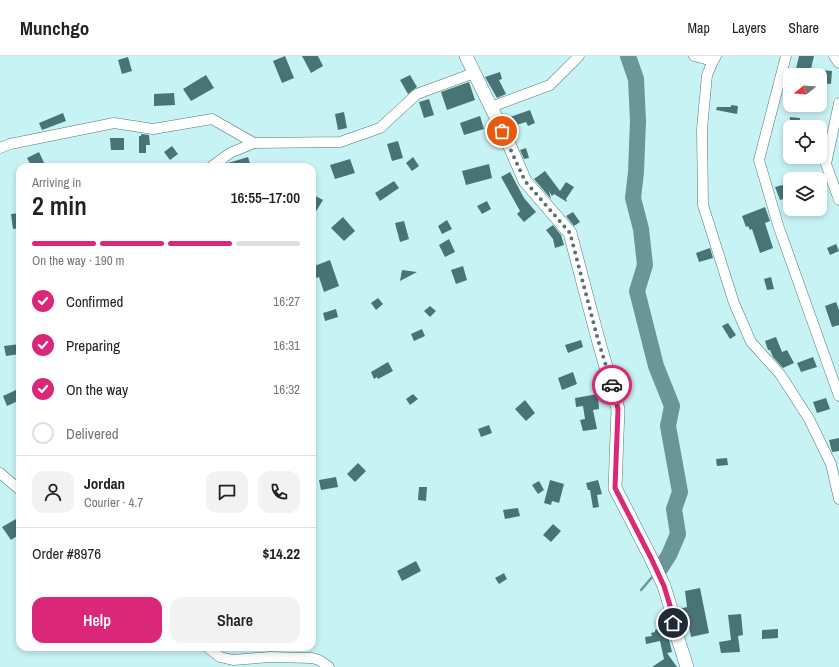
<!DOCTYPE html>
<meta charset="utf-8">
<style>
body{margin:0;font-family:"Archivo Narrow",sans-serif;background:#f2f2f2;color:#222;height:100vh;display:flex;flex-direction:column;font-size:15px;white-space:nowrap}
*{box-sizing:border-box;margin:0}
p{font-size:13px;color:#767676}
.icon{flex:none;width:22px;height:22px;fill:none;stroke:currentColor;stroke-width:2;stroke-linecap:round;stroke-linejoin:round}
.map{position:relative;flex:1;overflow:hidden}
.details{position:absolute;left:16px;top:107px;width:300px;height:488px;display:flex;flex-direction:column;background:#fff;border-radius:12px;box-shadow:0 2px 6px #0003}
.details>*{flex:none}
.needle{width:26px;rotate:253deg}
.controls{position:absolute;left:783px;top:12px;display:grid;gap:8px}
.controls a{display:grid;place-items:center;width:44px;height:44px;border-radius:8px;background:#fff;box-shadow:0 2px 6px #0003;font-size:20px}
.pin{position:absolute;display:grid;place-items:center;width:34px;height:34px;color:#fff;margin:-17px;border:2px solid #fff;border-radius:50%;box-shadow:0 1px 4px #0007}
.courier{position:absolute;display:grid;place-items:center;width:40px;height:40px;margin:-20px;border:3px solid #db2777;border-radius:50%;background:#fff;color:#222;box-shadow:0 1px 5px #0007}
.headline em{font-style:normal;font-weight:600}
.headline div{display:flex;flex-direction:column-reverse}
.headline{display:flex;align-items:center;justify-content:space-between;height:68px;padding:0 16px}
h1{font-size:26px;font-weight:600;line-height:30px}
.bar{display:grid;grid-template-columns:repeat(4,1fr);gap:6px 4px;align-content:center;height:48px;padding:0 16px}
.bar i{height:5px;border-radius:3px;background:#e0e0e0}
.bar .current{background:#db2777}
.bar p{grid-column:span 4}
.line{display:flex;align-items:center;gap:10px;padding:0 16px;border-top:1px solid #e0e0e0}
.line div{flex:1}
.round{display:grid;place-items:center;flex:none;width:42px;height:42px;border-radius:12px;background:#f2f2f2}
ol{padding:0 16px;list-style:none}
li{display:flex;align-items:center;gap:12px;height:44px}
li p{margin-inline-start:auto}
li .icon{padding:4px;border-radius:50%;background:#db2777;color:#fff;stroke-width:4}
li:last-child{color:#767676}
li i{width:22px;height:22px;border:2px solid #e0e0e0;border-radius:50%}
.button{display:flex;gap:8px;margin-top:auto;padding:8px 16px}
.button a{flex:1;height:46px;border-radius:12px;background:#db2777;color:#fff;font-size:16px;font-weight:600;line-height:46px;text-align:center}
.button a+a{background:#f2f2f2;color:#222}
header{display:flex;align-items:center;gap:24px;box-sizing:border-box;height:56px;padding:0 20px;background:#fff;border-bottom:1px solid #e0e0e0}
header strong{font-size:19px}
nav{display:flex;gap:22px;margin-inline-start:auto;font-size:14px}
.map>svg:first-child{display:block}
</style>
<header>
<strong>Munchgo</strong>
<nav><a>Map</a><a>Layers</a><a>Share</a></nav>
</header>
<div class="map">
<svg width="839" height="611" viewBox="0 0 839 611">
<rect width="100%" height="100%" fill="#c8f3f4"/>
<g fill="none" stroke-linecap="round" stroke-linejoin="round">
<path stroke="#6a9697" stroke-width="2.5" d="M641,534l13,-15"/>
<path stroke="#6a9697" stroke-width="16" d="M628,0l8,23 2,42 -2,51 -3,26 8,31 4,36 -8,26 19,75 16,40 -4,20 12,66 -6,17 4,25 -9,21 -9,14"/>
</g>
<g fill="#497476">
<path d="M285,0l9,22 -12,5 -9,-22z"/>
<path d="M302,0h16l5,10 -12,7z"/>
<path d="M799,0h15l-4,17 -14,-4z"/>
<path d="M128,1l4,14 -10,3 -4,-14z"/>
<path d="M820,14l12,1 -1,13 -11,-1z"/>
<path d="M500,16l2,7 -3,1 7,14 -9,4 -12,-21z"/>
<path d="M206,19l8,13 -23,13 -8,-12z"/>
<path d="M410,19l7,12 -9,7 -8,-14z"/>
<path d="M469,26l6,18 -28,10 -6,-18z"/>
<path d="M174,37l1,12 -21,1v-12z"/>
<path d="M429,43l5,16 -10,3 -5,-16z"/>
<path d="M731,49l7,1 -1,8 -21,-4 1,-3h14z"/>
<path d="M530,54l5,13 -7,3 -2,-4 -13,4 -3,-9z"/>
<path d="M344,56l3,16 -9,2 -3,-16z"/>
<path d="M63,57l3,8 -24,9 -3,-7z"/>
<path d="M480,60l4,13 -20,6 -4,-12z"/>
<path d="M790,61l10,1 -1,9h-10z"/>
<path d="M141,78l8,1 1,10h-4v8h-7v-17h2z"/>
<path d="M110,82h14v12h-13z"/>
<path d="M398,85l5,17 -11,3 -5,-17z"/>
<path d="M172,90l6,8 -8,6 -6,-8z"/>
<path d="M526,92l3,10 -5,1 -4,-9z"/>
<path d="M39,96l7,15h-14l-5,-9z"/>
<path d="M248,101l3,10h-29l6,-4z"/>
<path d="M413,101l6,9 -7,5 -6,-8z"/>
<path d="M350,103l5,14 -20,6 -5,-14z"/>
<path d="M489,108l3,14 -26,7 -4,-14z"/>
<path d="M545,115l15,20 6,-9 8,5 -8,12 1,3 -13,-8 -2,2 -3,-5 2,8 -17,-20z"/>
<path d="M510,116l14,26 12,14 -12,10 -7,-8 3,-3 -19,-34z"/>
<path d="M394,125l5,7 -19,13 -5,-8z"/>
<path d="M790,127v14l-10,3 -5,-13z"/>
<path d="M312,138l11,6 -11,18z"/>
<path d="M487,145l4,8 -9,5 -5,-8z"/>
<path d="M765,151l5,14 -5,2 8,25 -13,5 -8,-24 -2,1 -2,-4 -2,1 -4,-11z"/>
<path d="M573,156l7,10 -6,4 -8,-10z"/>
<path d="M20,157v15l-7,1 -2,-15z"/>
<path d="M343,161l12,14 -11,10 -13,-13z"/>
<path d="M447,164l5,9 -10,5 -4,-8z"/>
<path d="M404,165l5,18 -9,3 -5,-19z"/>
<path d="M553,169l8,10 3,10 -9,3 -2,-9 -7,-9z"/>
<path d="M449,183l6,13 -10,5 -6,-12z"/>
<path d="M836,188l3,7 -9,4 -3,-7z"/>
<path d="M710,192l3,10 -14,4 -3,-9z"/>
<path d="M330,204l9,26 -15,6 -5,-15 -3,1 -4,-11z"/>
<path d="M463,210l4,14 -11,4 -5,-14z"/>
<path d="M402,214l15,2 -17,9z"/>
<path d="M771,221l3,12 -7,1 -3,-11z"/>
<path d="M378,242l5,6 -7,6 -5,-7z"/>
<path d="M836,246l3,8v15l-7,2 -7,-21z"/>
<path d="M430,250l6,5 -6,6 -6,-6z"/>
<path d="M336,253l2,8 -13,4 -2,-8z"/>
<path d="M728,267l8,12 -6,4 -8,-13z"/>
<path d="M422,273l3,7 -11,5 -3,-7z"/>
<path d="M776,281l6,15 5,-2 7,13 -11,5 -10,-11 -3,-7h-2l-3,-9z"/>
<path d="M581,284l2,7 -15,6 -3,-8z"/>
<path d="M20,288v10l-14,2 -2,-10z"/>
<path d="M813,301l4,10 -16,5 -4,-9z"/>
<path d="M388,306l5,9 -15,8 -1,-2 -3,2 -3,-7z"/>
<path d="M573,316l4,12 -15,6 -4,-12z"/>
<path d="M16,334l4,10 -13,6 -4,-10z"/>
<path d="M413,338l5,5 -8,6 -4,-6z"/>
<path d="M598,338l1,15 -6,1 4,19 -14,2 -3,-11 5,-1 -2,-13 -7,1 -1,-9z"/>
<path d="M826,342l4,11 -13,4 -4,-11z"/>
<path d="M525,344l10,13 -9,8 -11,-12z"/>
<path d="M489,369l3,8 -11,4 -3,-8z"/>
<path d="M839,382v13l-7,1 -3,-12z"/>
<path d="M727,402l1,7 -11,1 -1,-7z"/>
<path d="M358,407l8,8 -11,11 -8,-8z"/>
<path d="M336,421l2,10 -17,3 -2,-10z"/>
<path d="M550,424l14,4 -5,19 -7,-2 -1,4 -7,-2z"/>
<path d="M598,424l4,14 -5,1 2,12 -6,1 -3,-18h-2l-2,-7z"/>
<path d="M539,425l5,9 -6,4 -6,-9z"/>
<path d="M419,431h8l-1,14 -8,-1z"/>
<path d="M518,452l2,8 -15,3 -2,-9z"/>
<path d="M16,463l4,7v8l-9,6 -9,-13z"/>
<path d="M553,468l8,7 -10,11 -8,-7z"/>
<path d="M416,505l5,10 -19,10 -5,-10z"/>
<path d="M504,517l3,6 -8,5 -4,-6z"/>
<path d="M700,532l9,45 -18,4 -4,-21 -7,2 -1,-9 8,-2 -2,-16z"/>
<path d="M741,558l2,21 -5,1 2,16 -19,1 -2,-11 12,-2 -3,-25z"/>
<path d="M666,571l6,25 -5,1 10,14h-25l12,-8 -4,-18 -14,3 -1,-7 7,-1 -1,-3 4,-1v-2z"/>
<path d="M778,573v9l-16,1v-9z"/>
</g>
<g fill="none" stroke-linecap="round" stroke-linejoin="round">
<defs>
<g id="minor">
<path d="M694,0l19,5 3,-5"/>
<path d="M786,0l-27,104 20,68 60,168"/>
<path d="M834,0l5,7"/>
<path d="M713,5l-6,14 -5,54 1,76 31,98 17,39 29,32 29,45 22,45 8,35"/>
<path d="M839,47l-13,61 13,36"/>
<path d="M491,51l59,-22 29,-29"/>
<path d="M0,92l10,-4 104,-21 39,6 59,-10 42,24 86,-1 40,-14 37,-34 57,-21"/>
<path d="M211,111l19,-14 24,-10"/>
<path d="M0,417l20,17"/>
<path d="M207,591l13,10 13,3 37,-3 42,1 7,2 10,7"/>
</g>
<path id="tertiary" d="M466,0l42,86 17,39 45,52 28,106 20,70 -3,79 36,70 13,28 7,23 2,14 14,44"/>
</defs>
<use href="#minor" stroke="#51797a" stroke-width="11"/>
<use href="#tertiary" stroke="#51797a" stroke-width="14"/>
<use href="#minor" stroke="#fff" stroke-width="10"/>
<use href="#tertiary" stroke="#fff" stroke-width="13"/>
</g>
<g fill="none" stroke-linecap="round" stroke-linejoin="round">
<path stroke="#597273" stroke-width="4" stroke-dasharray="0 7.2" d="M502,75l23,50 45,52 28,107 14,45"/>
<path stroke="#db2777" stroke-width="5" d="M612,329l6,24 -3,79 36,70 13,28 7,23 2,14"/>
</g>
</svg>
<div class="controls">
<a><svg class="needle" viewBox="-14 -14 28 28"><path d="M0-13l5 13h-10z" fill="#e53935"/><path d="M0 13l5-13h-10z" fill="#767676"/></svg></a>
<a><svg class="icon" aria-label="locate" viewBox="0 0 24 24"><circle cx="12" cy="12" r="6"/><path d="M12 2v4M12 18v4M2 12h4M18 12h4"/></svg></a>
<a><svg class="icon" aria-label="layers" viewBox="0 0 24 24"><path d="M12 4l9 5-9 5-9-5zM3 14l9 5 9-5"/></svg></a>
</div>
<div class="pin" style="left:502px;top:75px;background:#ea580c"><svg class="icon" aria-label="bag" viewBox="0 0 24 24"><path d="M5 8h14l-1 12H6zM9 8a3 3 0 0 1 6 0"/></svg></div>
<div class="pin" style="left:673px;top:567px;background:#1f2937"><svg class="icon" aria-label="home" viewBox="0 0 24 24"><path d="M3 11l9-7 9 7M6 9v11h12V9"/></svg></div>
<div class="courier" style="left:612px;top:329px"><svg class="icon" aria-label="car" viewBox="0 0 24 24"><path d="M5 17H2v-5l4-1 3-4h7l3 4 3 1v5h-3M9 17h6M6 11h13"/><circle cx="7" cy="17" r="2"/><circle cx="17" cy="17" r="2"/></svg></div>
<section class="details">
<div class="headline"><div><h1>2 min</h1><p>Arriving in</p></div><em>16:55–17:00</em></div>
<div class="bar"><i class="current"></i><i class="current"></i><i class="current"></i><i></i><p>On the way · 190 m</p></div>
<ol>
<li><svg class="icon" aria-label="check" viewBox="0 0 24 24"><path d="M5 12l5 5 9-10"/></svg>Confirmed<p>16:27</p></li>
<li><svg class="icon" aria-label="check" viewBox="0 0 24 24"><path d="M5 12l5 5 9-10"/></svg>Preparing<p>16:31</p></li>
<li><svg class="icon" aria-label="check" viewBox="0 0 24 24"><path d="M5 12l5 5 9-10"/></svg>On the way<p>16:32</p></li>
<li><i></i>Delivered</li>
</ol>
<div class="line" style="height:72px"><a class="round"><svg class="icon" aria-label="person" viewBox="0 0 24 24"><circle cx="12" cy="8" r="4"/><path d="M4 21q1-7 8-7t8 7"/></svg></a><div><b>Jordan</b><p>Courier · 4.7</p></div><a class="round"><svg class="icon" aria-label="chat" viewBox="0 0 24 24"><path d="M4 5h16v11H9l-5 4z"/></svg></a><a class="round"><svg class="icon" aria-label="phone" viewBox="0 0 24 24"><path d="M5 4h4l2 5-3 2q2 4 5 5l2-3 5 2v4C11 20 4 13 5 4z"/></svg></a></div>
<div class="line" style="height:52px"><div>Order #8976</div><b>$14.22</b></div>
<div class="button"><a>Help</a><a>Share</a></div>
</section>
</div>
